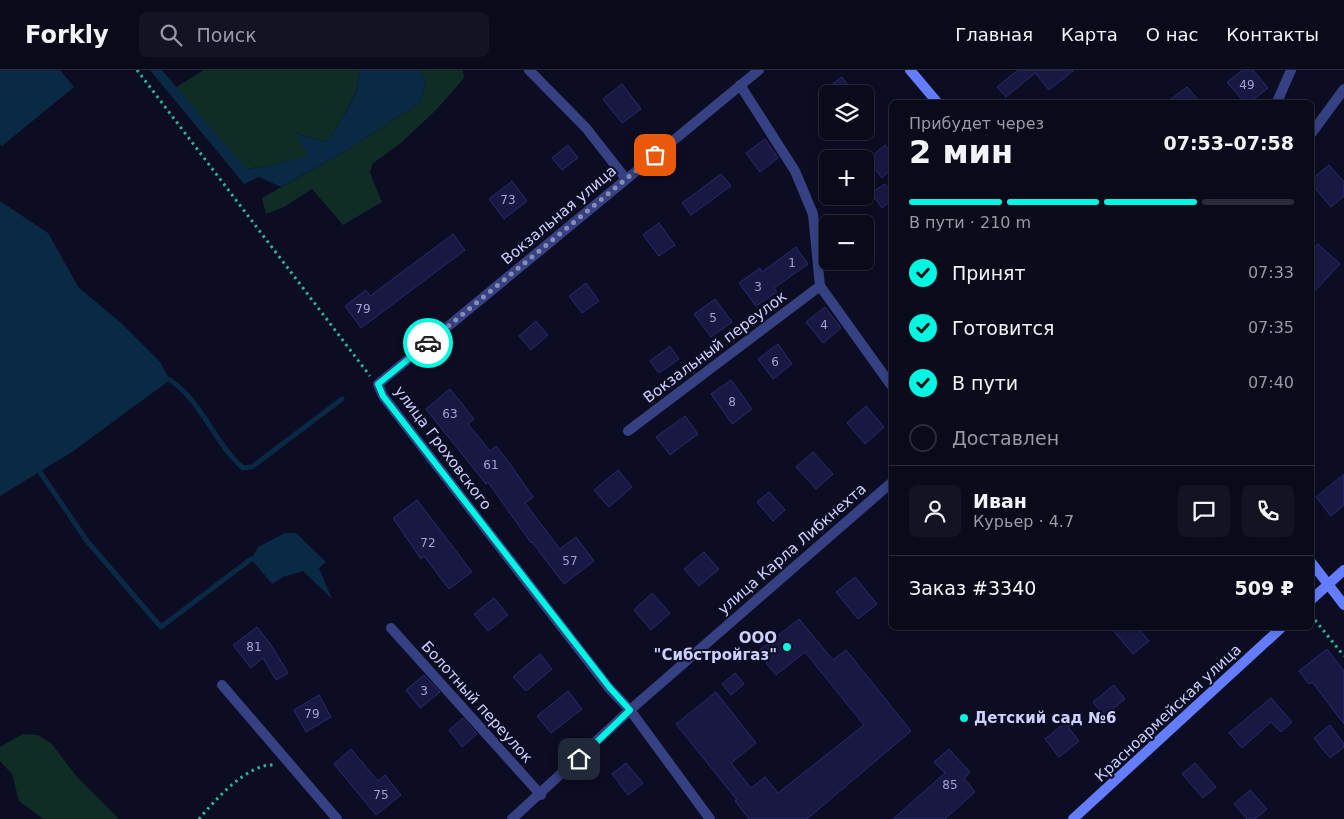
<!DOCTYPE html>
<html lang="ru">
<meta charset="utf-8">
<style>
body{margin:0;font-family:"DejaVu Sans",sans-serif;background:#121323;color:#f1f3f6;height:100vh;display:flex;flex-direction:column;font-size:19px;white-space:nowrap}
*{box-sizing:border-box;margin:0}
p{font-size:16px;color:#999aa2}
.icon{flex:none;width:28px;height:28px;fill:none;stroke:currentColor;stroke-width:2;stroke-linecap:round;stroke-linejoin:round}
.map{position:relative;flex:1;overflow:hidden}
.side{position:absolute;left:889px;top:30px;width:425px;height:530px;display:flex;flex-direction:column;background:#090a1a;border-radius:8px;box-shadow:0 2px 8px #0003,0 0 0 1px #292b39}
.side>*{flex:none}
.buttons{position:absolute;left:819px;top:15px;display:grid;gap:10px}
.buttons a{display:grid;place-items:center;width:55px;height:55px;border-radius:8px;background:#090a1a;box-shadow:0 2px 8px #0003,0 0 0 1px #292b39;font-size:25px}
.pin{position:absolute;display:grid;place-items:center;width:42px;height:42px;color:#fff;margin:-21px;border-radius:10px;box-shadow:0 2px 8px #0006}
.courier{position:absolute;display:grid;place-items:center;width:50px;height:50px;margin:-25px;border:4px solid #00f8e3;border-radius:50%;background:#fff;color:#222;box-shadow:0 1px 6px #0007}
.overview em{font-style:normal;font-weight:700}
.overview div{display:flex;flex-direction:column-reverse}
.overview{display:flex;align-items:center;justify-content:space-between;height:85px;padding:0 20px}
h1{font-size:32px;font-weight:700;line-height:38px}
.bar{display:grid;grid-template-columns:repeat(4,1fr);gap:8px 5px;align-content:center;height:60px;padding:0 20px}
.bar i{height:6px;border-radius:4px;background:#292b39}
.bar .current{background:#00f8e3}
.bar p{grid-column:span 4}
.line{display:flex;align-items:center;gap:12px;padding:0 20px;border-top:1px solid #292b39}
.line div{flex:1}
.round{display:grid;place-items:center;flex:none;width:52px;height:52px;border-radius:8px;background:#121323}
ol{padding:0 20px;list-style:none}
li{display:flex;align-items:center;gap:15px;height:55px}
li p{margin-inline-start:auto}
li .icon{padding:5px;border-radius:50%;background:#00f8e3;color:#111;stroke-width:4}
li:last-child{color:#999aa2}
li i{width:28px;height:28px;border:2px solid #292b39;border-radius:50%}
header{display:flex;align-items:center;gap:30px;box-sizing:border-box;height:70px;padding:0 25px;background:#090a1a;border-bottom:1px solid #292b39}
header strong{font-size:24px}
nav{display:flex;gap:28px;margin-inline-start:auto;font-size:18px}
.search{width:350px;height:45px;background:#121323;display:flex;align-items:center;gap:12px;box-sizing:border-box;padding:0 18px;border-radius:8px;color:#999aa2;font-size:19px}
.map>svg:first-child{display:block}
</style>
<header>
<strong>Forkly</strong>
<div class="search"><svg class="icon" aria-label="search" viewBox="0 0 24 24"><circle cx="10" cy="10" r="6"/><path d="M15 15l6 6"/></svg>Поиск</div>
<nav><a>Главная</a><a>Карта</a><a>О нас</a><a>Контакты</a></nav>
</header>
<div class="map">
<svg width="1344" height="749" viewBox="0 0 1344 749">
<rect width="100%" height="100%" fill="#0c0d22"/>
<g fill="#0f2c25">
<path d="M204,0h156l-4,22 -20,37 -11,13 -29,-9 13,23 -41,10 -23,3 -69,-82z"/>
<path d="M418,0h45l1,8 -27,31 -35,33 -30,22 -2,9 12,29 -39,23 -31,-36 -28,18 -18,7 -4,-16 80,-45 79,-51 5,-23z"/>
<path d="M23,664l15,1 13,8 26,34 42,42h-76l-24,-18 -7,-27 -12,-13v-14z"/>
</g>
<g fill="#092944">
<path d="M0,0h60l14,17 -72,59 -2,-2z"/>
<path d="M150,0h12l84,99 22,-3 40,-10 -13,-23 30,9 11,-13 20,-36 4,-23h58l8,9 -5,23 -79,51 -61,34 -22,-10 -15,7z"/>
<path d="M0,131l48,32 31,55 41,34 40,40 10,18 -98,72 -72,44z"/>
<path d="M285,463h11l30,29 -7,6 13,31 -29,-28 -20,6 -11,7 -21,-25 7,-12z"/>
</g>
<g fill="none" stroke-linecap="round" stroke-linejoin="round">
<g stroke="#092944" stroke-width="5">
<path d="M170,310c32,21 44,63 73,88l9,-1 90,-68"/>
<path d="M40,402l47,69 74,86 90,-68"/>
</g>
</g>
<g fill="#181843" stroke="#2a2970">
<path d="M1018,0h56l-25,20 -14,-17 -29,24 -9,-10z"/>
<path d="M1243,0h10l15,18 -18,14h-6l-17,-20z"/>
<path d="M842,7l12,17h-35z"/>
<path d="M622,14l19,25 -19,14 -19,-24z"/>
<path d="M1187,17l13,15h-33z"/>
<path d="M765,69l13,19 -18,14 -14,-19z"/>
<path d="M568,75l10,13 -16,12 -10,-12z"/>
<path d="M885,75l6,7v17l-9,9 -15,-18z"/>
<path d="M1329,95l15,17v14l-13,11 -20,-23v-4z"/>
<path d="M721,104l10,12 -40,29 -9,-12z"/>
<path d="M512,111l15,20 -23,18 -15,-20z"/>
<path d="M885,114l6,8v9l-9,7 -11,-15z"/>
<path d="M659,153l16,22 -16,11 -16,-21z"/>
<path d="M453,164l12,16 -104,78 -16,-22 21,-16 4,6z"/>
<path d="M1318,174l22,20 -29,31v-44z"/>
<path d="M796,177l12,17 -34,24 3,4 -21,14 -17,-23 21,-15 2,4z"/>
<path d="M586,213l13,18 -17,12 -13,-17z"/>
<path d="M715,229l17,23 -21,15 -17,-23z"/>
<path d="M825,237l16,21 -18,15 -17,-21z"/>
<path d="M536,251l12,14 -17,15 -12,-14z"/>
<path d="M778,274l14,20 -19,15 -15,-20z"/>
<path d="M670,276l9,13 -20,14 -9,-12z"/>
<path d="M731,310l21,29 -20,15 -21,-30z"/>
<path d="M450,319l24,30 -6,5 22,27 6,-5 14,18 23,33 -8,6 35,46 16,-12 18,24 -30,23 -32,-42 -1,1 -43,-61 -2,2 -60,-75z"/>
<path d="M866,336l18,21 -19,17 -18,-21z"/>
<path d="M685,346l13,18 -28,21 -14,-18z"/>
<path d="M813,382l20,22 -17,15 -20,-22z"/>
<path d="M618,400l14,17 -23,20 -15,-17z"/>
<path d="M1344,404v31l-13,11 -15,-19z"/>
<path d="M769,422l16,18 -12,11 -16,-19z"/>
<path d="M417,430l55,72 -23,17 -25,-33 -3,3 -28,-41z"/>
<path d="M704,482l15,17 -20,17 -15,-17z"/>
<path d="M855,507l22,27 -19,15 -22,-27z"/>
<path d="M652,523l18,20 -19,17 -17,-20z"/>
<path d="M494,528l14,17 -20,16 -14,-17z"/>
<path d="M799,549l34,41 13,-10 65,81 -104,88h-58l-14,-18 2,-1 -61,-76 40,-32 40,51 -25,20 20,25 14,-11 13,16 86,-68 -59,-73 -29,23 -19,-23z"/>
<path d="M257,557l14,18 17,28 -12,7 -13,-22 -12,10 -18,-23z"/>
<path d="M1111,558h27l11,13 -16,13z"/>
<path d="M1327,579l17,22v53l-32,-42 -3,2 -10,-13z"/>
<path d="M540,584l12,15 -26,22 -13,-14z"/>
<path d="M735,603l9,11 -13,11 -9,-11z"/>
<path d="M424,605l16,17 -20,16 -14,-18z"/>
<path d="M1114,615l11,14 -21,17 -11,-14z"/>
<path d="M568,621l14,18 -31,24 -14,-17z"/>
<path d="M319,625l12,22 -25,15 -12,-22z"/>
<path d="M1271,628l21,24 -11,10 -10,-10 -29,26 -13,-15z"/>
<path d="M463,648l14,16 -15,13 -13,-17z"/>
<path d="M1065,653l14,18 -20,16 -14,-18z"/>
<path d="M1330,655l14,19v3l-14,11 -16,-20z"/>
<path d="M351,679l27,32 7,-6 16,20 -25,20 -42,-51z"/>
<path d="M949,679l21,23 -6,6 11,14 -30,27h-52l52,-46 -11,-11z"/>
<path d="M626,693l17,20 -15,12 -16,-21z"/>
<path d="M1195,693l21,24 -13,11 -21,-24z"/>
<path d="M1250,720l17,19 -12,10h-8l-13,-15z"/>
</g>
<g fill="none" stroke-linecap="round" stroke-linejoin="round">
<g stroke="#29b794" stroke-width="3" stroke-dasharray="2.5 4" stroke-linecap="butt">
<path d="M137,0l233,306"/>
<path d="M1311,545l33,41"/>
<path d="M199,749c16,-19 48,-55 74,-54"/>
</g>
<g stroke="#354183" stroke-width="10">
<path d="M529,0l57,58 40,51"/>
<path d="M740,15l55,86 18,43 7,72 71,99"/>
<path d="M1277,32l14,-32"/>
<path d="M1311,64l33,-45"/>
<path d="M628,361l192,-145"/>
<path d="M391,558l150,167"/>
<path d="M222,615l115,134"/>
<path d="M512,749l118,-109 261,-227"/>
<path d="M710,749l-80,-109 -21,-22 -226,-292 -5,-12 381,-314"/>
</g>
<g stroke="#647dff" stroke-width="10">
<path d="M910,0l27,32"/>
<path d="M1311,492l33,43"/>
<path d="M1311,530l33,-30"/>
<path d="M1073,749l208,-191"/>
</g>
</g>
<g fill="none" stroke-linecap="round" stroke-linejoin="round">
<path stroke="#898cb2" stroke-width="5" stroke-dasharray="0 9" d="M428,273l227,-188"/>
<path stroke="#00f8e3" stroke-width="6" d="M428,273l-50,41 5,12 227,292 20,22 -51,49"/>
</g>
<g fill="#00f8e3" stroke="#0c0d22" stroke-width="2">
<circle cx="787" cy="577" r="5"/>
<circle cx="964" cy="648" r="5"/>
</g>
<g text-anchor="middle" stroke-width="4" stroke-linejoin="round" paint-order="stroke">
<g font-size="12" fill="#a0a2d0">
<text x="1247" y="19">49</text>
<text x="508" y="134">73</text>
<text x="792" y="197">1</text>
<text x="758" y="221">3</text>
<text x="363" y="243">79</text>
<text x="713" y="252">5</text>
<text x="824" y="259">4</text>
<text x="775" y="296">6</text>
<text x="732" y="336">8</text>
<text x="450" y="348">63</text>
<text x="491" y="399">61</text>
<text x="428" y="477">72</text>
<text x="570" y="495">57</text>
<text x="254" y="581">81</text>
<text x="424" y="625">3</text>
<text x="312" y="648">79</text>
<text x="950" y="719">85</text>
<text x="381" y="729">75</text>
</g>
<g font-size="15" fill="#cdd0ff" stroke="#0c0d22">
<text transform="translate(559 145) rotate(-40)" y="5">Вокзальная улица</text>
<text transform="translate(715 277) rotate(-37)" y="5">Вокзальный переулок</text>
<text transform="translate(443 378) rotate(53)" y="5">улица Гроховского</text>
<text transform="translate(792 479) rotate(-41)" y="5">улица Карла Либкнехта</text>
<text transform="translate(477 632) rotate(48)" y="5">Болотный переулок</text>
<text transform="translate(1168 643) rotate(-43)" y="5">Красноармейская улица</text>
</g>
<g font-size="15" font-weight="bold" fill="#cdd0ff" stroke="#0c0d22" text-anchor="end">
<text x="777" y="573">ООО<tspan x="777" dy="17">"Сибстройгаз"</tspan></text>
<text x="974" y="653" text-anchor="start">Детский сад №6</text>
</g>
</g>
</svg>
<div class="buttons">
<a><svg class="icon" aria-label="layers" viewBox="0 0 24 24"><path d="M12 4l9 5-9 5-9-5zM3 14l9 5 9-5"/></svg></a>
<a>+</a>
<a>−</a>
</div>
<div class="pin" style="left:655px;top:85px;background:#ea580c"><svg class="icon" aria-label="bag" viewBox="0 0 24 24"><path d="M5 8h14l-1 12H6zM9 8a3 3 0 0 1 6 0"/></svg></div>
<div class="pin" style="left:579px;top:689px;background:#1f2937"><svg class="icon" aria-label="home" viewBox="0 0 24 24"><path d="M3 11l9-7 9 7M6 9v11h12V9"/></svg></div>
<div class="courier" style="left:428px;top:273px"><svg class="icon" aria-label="car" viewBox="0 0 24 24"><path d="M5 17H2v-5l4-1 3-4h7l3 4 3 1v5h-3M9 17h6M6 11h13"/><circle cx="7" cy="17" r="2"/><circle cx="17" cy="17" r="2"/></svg></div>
<section class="side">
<div class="overview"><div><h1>2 мин</h1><p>Прибудет через</p></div><em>07:53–07:58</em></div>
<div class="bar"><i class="current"></i><i class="current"></i><i class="current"></i><i></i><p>В пути · 210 m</p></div>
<ol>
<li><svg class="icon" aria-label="check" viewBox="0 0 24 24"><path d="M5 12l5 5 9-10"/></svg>Принят<p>07:33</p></li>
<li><svg class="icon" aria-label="check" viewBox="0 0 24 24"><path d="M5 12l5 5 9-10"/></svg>Готовится<p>07:35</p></li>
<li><svg class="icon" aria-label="check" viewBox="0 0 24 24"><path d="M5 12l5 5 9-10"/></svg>В пути<p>07:40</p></li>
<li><i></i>Доставлен</li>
</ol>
<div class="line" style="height:90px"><a class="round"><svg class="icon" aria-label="person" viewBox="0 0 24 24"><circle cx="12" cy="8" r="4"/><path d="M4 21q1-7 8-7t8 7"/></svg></a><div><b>Иван</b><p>Курьер · 4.7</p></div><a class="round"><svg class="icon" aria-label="chat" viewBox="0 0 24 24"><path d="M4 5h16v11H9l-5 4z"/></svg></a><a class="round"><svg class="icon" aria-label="phone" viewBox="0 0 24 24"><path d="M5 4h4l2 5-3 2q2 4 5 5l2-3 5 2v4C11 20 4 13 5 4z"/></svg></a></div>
<div class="line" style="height:65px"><div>Заказ #3340</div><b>509 ₽</b></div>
</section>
</div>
